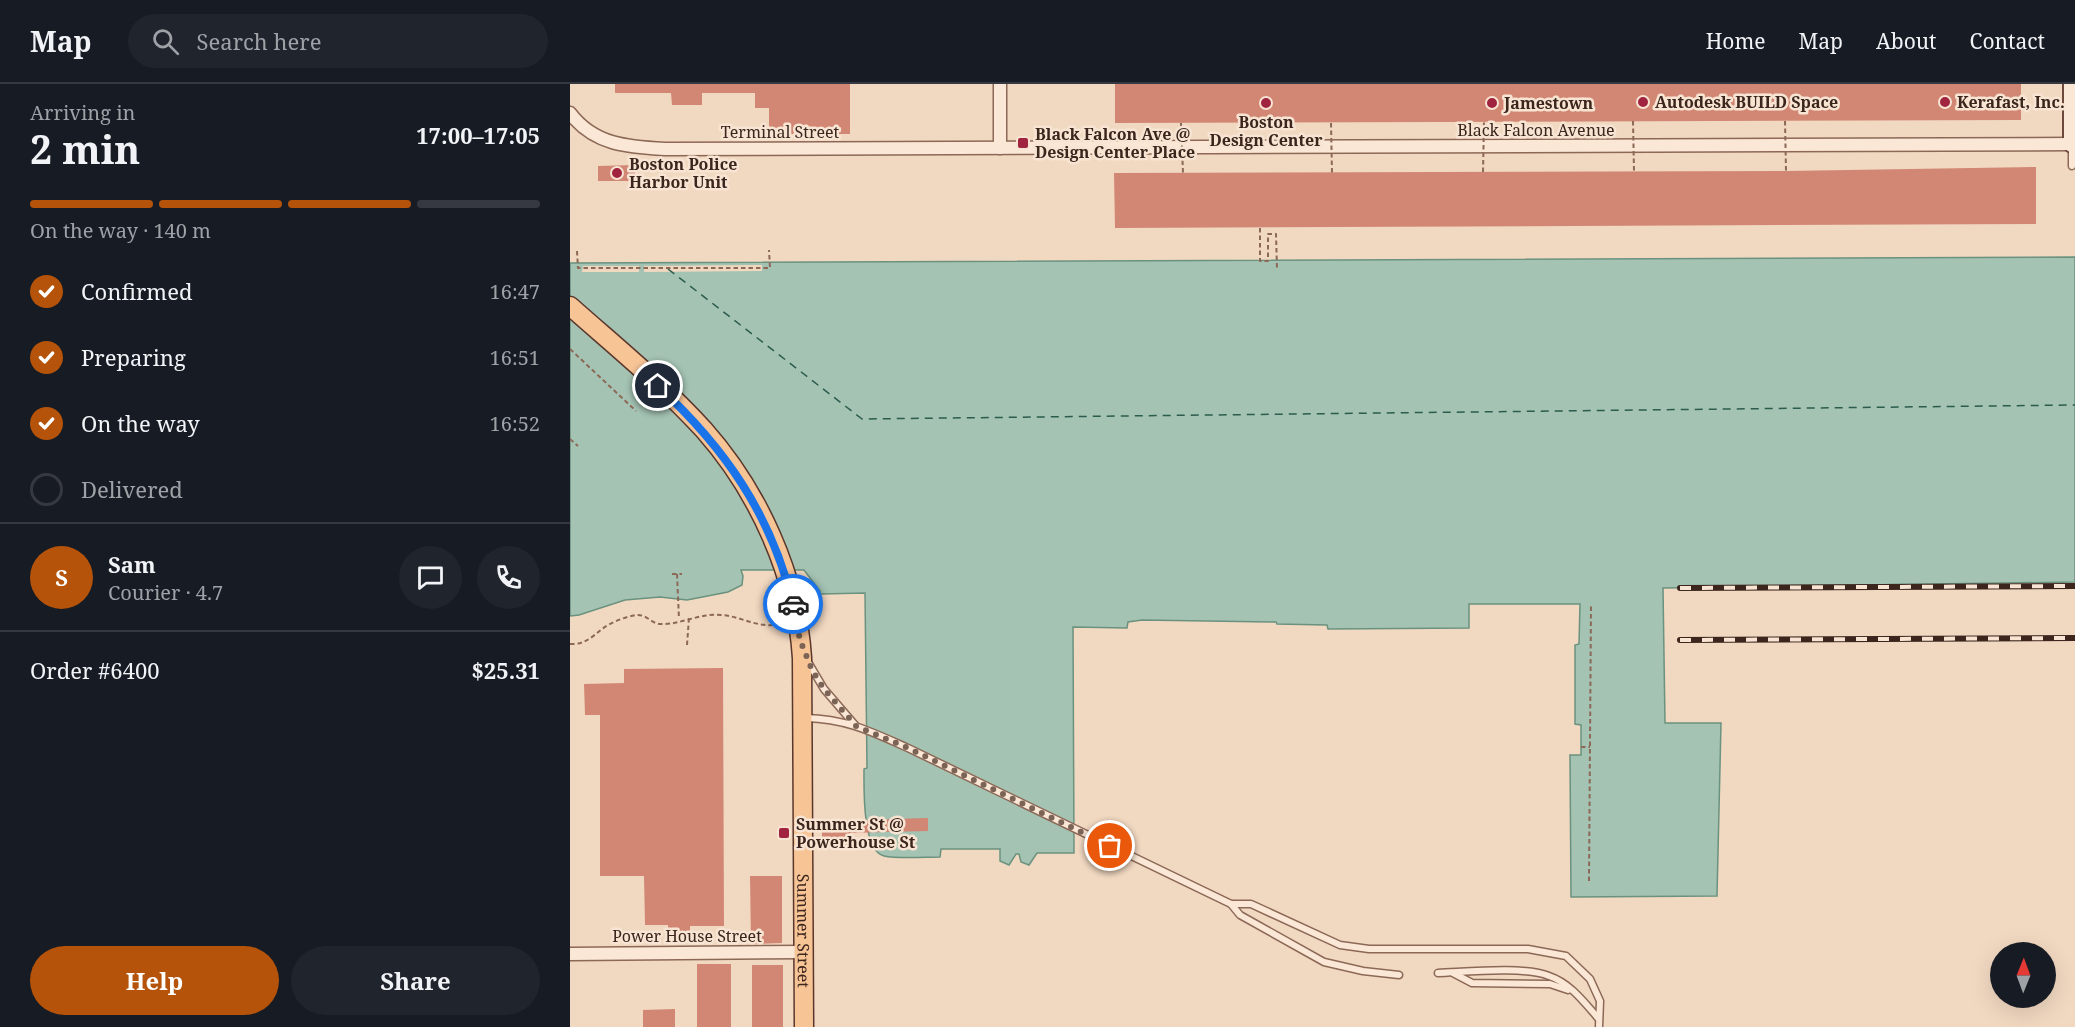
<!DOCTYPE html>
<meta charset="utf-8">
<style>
body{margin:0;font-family:"Noto Serif",serif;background:#20242c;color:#f1f3f6;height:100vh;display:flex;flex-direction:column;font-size:22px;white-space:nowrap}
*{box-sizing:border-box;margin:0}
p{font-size:20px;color:#9ea1a6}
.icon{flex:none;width:33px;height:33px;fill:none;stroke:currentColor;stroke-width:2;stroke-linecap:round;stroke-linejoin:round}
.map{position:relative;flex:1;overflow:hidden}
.drawer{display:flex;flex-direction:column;background:#171b24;width:570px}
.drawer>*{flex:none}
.needle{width:39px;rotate:1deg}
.fabs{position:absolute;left:1420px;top:858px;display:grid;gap:12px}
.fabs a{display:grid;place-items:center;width:66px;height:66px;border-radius:50%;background:#171b24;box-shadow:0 6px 24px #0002;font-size:30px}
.pin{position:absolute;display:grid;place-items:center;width:51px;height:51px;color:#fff;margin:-26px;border:3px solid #fff;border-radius:50%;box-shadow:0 2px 6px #0007}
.courier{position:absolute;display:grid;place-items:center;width:60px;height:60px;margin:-30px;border:4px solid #1a73e8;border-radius:50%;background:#fff;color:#222;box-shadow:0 2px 8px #0007}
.headline em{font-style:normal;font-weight:700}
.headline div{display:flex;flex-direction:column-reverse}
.headline{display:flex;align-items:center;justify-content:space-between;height:102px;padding:0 30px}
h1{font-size:39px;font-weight:700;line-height:45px}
.bar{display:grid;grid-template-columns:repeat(4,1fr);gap:9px 6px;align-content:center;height:72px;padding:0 30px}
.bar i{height:8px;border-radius:4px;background:#363941}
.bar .selected{background:#b45309}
.bar p{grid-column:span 4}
.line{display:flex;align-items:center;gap:15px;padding:0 30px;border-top:2px solid #363941}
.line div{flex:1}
.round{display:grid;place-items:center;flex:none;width:63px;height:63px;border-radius:32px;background:#20242c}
ol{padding:0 30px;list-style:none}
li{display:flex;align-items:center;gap:18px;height:66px}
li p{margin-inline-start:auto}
li .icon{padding:6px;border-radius:50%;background:#b45309;color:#fff;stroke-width:4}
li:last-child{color:#9ea1a6}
li i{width:33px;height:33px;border:3px solid #363941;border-radius:50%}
.cta{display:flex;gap:12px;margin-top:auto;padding:12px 30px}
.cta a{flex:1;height:69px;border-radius:36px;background:#b45309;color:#fff;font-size:24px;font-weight:700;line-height:69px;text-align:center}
.cta a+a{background:#20242c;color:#f1f3f6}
header{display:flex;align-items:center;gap:36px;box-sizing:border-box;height:84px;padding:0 30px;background:#171b24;border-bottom:2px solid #363941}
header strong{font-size:28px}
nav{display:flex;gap:33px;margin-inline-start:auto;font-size:21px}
.search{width:420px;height:54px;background:#20242c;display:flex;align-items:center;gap:15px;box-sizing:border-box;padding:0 21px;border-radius:33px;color:#9ea1a6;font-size:22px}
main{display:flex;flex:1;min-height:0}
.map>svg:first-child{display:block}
</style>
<header>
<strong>Map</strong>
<div class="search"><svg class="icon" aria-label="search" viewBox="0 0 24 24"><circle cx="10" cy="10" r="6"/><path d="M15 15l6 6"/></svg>Search here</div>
<nav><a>Home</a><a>Map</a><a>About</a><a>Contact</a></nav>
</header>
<main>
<section class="drawer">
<div class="headline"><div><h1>2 min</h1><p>Arriving in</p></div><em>17:00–17:05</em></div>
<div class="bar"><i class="selected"></i><i class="selected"></i><i class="selected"></i><i></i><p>On the way · 140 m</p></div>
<ol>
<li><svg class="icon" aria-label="check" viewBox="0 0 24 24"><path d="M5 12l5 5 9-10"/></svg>Confirmed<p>16:47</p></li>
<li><svg class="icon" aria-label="check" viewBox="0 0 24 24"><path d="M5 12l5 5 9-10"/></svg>Preparing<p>16:51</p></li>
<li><svg class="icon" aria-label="check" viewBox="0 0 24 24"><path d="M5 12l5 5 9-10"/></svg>On the way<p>16:52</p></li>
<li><i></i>Delivered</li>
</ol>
<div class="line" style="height:108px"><b class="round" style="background:#b45309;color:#fff">S</b><div><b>Sam</b><p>Courier · 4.7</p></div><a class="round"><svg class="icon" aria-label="chat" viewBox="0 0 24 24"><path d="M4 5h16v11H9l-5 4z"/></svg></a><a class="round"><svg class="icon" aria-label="phone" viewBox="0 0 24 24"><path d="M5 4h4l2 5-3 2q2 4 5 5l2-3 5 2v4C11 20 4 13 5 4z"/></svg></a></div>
<div class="line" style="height:78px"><div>Order #6400</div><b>$25.31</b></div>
<div class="cta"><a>Help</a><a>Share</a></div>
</section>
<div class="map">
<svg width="1505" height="943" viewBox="0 0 1505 943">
<rect width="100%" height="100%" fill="#f1d8c1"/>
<path fill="#a4c3b3" stroke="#6a927f" stroke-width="1.5" d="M1505,173v325l-412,6 2,135h56l-4,173 -146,1 -1,-142h11v-30l-6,-1v-79l4,-1 1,-40h-111v24l-141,1 -1,-4 -50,-1 -1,-2 -134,-2 -14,2 -1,6 -54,-1 1,226h-37l-8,12 -8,-3 -2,-8h-3l-7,11 -9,-4v-12h-59l-1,8c-15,0 -42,2 -56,-1 -22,-5 -20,-69 -20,-87l3,-1 -2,-175 -45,1v-3l-16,-21h-63l2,6 -1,9 -14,7 -41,8 -27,-3 -35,3 -46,15 -9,1v-353z"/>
<g fill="#f1d8c1">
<path d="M192,181v6l-118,1v-6z"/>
<path d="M13,182h56v6h-57z"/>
</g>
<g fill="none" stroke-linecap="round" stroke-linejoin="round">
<path stroke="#2b5c4e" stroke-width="1.5" stroke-dasharray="8 6" stroke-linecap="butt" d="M98,185l194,150 1213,-14"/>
</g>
<g fill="#d28774">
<path d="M45,0h235v50h-81v-26h-14v-15h-53v12h-30l-1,-12h-56z"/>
<path d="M545,0h906v36l-906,3z"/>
<path d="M65,81v16h-37v-15z"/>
<path d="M1466,83v57l-921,4 -1,-55 672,-2z"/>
<path d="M153,584l1,258h-34v5h-22v-6h-23l-1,-49h-44v-161h-15l-1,-31 40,-1v-14z"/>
<path d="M358,734v13l-79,2v14h-27v-26z"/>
<path d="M180,792h32v67l-31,1z"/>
<rect x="127" y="880" width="34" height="63"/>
<rect x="182" y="881" width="31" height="62"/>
<path d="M105,925v18h-32v-17z"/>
</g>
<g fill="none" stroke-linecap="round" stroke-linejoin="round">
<defs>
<g id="lane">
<path d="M1502,82v-21"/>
<path d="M238,578l16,27 31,36"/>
<path d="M236,634c41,1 66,14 102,30l323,156h20l89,41 29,4h159l38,7 24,23 10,22 -1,26"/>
<path d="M661,820l9,11 84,47 39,9 36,4"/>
<path d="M868,889c28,-1 86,-7 111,3 21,7 35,26 49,42"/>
<path d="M883,889l19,10 78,1 18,6"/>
</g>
<g id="street">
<path d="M430,0v64"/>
<path d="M0,29c24,32 58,34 95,36l1407,-5"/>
<path d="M0,870l233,-2"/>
</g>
<path id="secondary" d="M1502,60v-60"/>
<g id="primary">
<path id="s1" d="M0,222c45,40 93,79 134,124 54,61 93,146 98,228l2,369"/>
</g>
</defs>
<use href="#lane" stroke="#8c6857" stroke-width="9"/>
<use href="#street" stroke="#8c6857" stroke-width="15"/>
<use href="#secondary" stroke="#6e493b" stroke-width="20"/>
<use href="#primary" stroke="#5a372c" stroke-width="21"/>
<g stroke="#8c6857" stroke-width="2" stroke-dasharray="4.5 3" stroke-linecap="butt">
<path d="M690,144v33h8v-27h8l1,35"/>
<path d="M7,167l1,17h192l-1,-18"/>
<path d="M0,265l66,62"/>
<path d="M0,355l8,7"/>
<path d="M102,490h10"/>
<path d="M107,490l2,45"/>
<path d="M0,560c14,1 22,-7 32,-15 9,-7 23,-12 34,-14 11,-1 15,9 25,9 19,1 38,-11 60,-9 20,1 37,14 58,9"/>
<path d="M117,561l2,-27"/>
<path d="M1011,663h9"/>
<path d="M1019,797l2,-276"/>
</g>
<use href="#lane" stroke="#fbe7d5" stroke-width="6"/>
<use href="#street" stroke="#fbe7d5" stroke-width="12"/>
<use href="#secondary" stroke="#fbe7d5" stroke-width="16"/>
<use href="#primary" stroke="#f7c496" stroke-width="18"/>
<defs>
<g id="rail">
<path d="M1110,504l395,-2"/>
<path d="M1110,556l395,-2"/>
</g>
</defs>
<use href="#rail" stroke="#3b251d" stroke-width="6"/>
<use href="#rail" stroke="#f8e4d2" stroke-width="4" stroke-dasharray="11" stroke-linecap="butt"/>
<g stroke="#8c6857" stroke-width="2" stroke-dasharray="4.5 3" stroke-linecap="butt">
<path d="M1063,37l1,50"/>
<path d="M1215,37l1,50"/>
<path d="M611,39l2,50"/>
<path d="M761,39l1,50"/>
<path d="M913,88l1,-50"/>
</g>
</g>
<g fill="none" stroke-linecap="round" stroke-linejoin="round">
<path stroke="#7b6456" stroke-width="6" stroke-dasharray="0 10.8" d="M223,520l7,36 12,30 12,19 32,37 52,22 202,98"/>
<path stroke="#1a73e8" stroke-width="8" d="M88,302c67,62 113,128 135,218"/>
</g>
<g fill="#a0233f" stroke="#f8e4d2" stroke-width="2">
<circle cx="1073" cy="18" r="6"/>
<circle cx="1375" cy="18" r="6"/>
<circle cx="696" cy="19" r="6"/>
<circle cx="922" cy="19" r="6"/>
<rect x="447" y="53" width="12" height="12" rx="3"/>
<circle cx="47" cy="89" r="6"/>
<rect x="208" y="743" width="12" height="12" rx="3"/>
</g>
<g text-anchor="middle" stroke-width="5" stroke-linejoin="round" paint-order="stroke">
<g font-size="16" font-weight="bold" fill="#3b251d" stroke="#f8e4d2" text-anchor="start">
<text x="1085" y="24">Autodesk BUILD Space</text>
<text x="1387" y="24">Kerafast, Inc.</text>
<text x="934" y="25">Jamestown</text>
<text x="696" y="44" text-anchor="middle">Boston<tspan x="696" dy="18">Design Center</tspan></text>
<text x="465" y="56">Black Falcon Ave @<tspan x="465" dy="18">Design Center Place</tspan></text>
<text x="59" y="86">Boston Police<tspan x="59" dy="18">Harbor Unit</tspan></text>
<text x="226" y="746">Summer St @<tspan x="226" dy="18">Powerhouse St</tspan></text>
</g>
<g font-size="16" fill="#3b251d" stroke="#f8e4d2">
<text x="966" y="52">Black Falcon Avenue</text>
<text x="210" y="54">Terminal Street</text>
<text dy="6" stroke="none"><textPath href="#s1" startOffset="708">Summer Street</textPath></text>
<text x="117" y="858">Power House Street</text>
</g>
</g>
</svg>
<div class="fabs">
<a><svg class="needle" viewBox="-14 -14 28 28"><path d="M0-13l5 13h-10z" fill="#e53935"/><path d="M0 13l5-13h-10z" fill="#9ea1a6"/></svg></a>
</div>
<div class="pin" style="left:540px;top:762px;background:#ea580c"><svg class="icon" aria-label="bag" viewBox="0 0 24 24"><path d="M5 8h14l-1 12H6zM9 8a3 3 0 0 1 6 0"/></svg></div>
<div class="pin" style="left:88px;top:302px;background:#1f2937"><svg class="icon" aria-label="home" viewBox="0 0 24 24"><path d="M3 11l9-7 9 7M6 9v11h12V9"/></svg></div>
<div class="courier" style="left:223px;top:520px"><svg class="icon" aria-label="car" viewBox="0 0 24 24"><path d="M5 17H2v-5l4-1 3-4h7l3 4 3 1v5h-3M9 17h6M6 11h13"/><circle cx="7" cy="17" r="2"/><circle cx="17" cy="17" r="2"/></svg></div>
</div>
</main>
